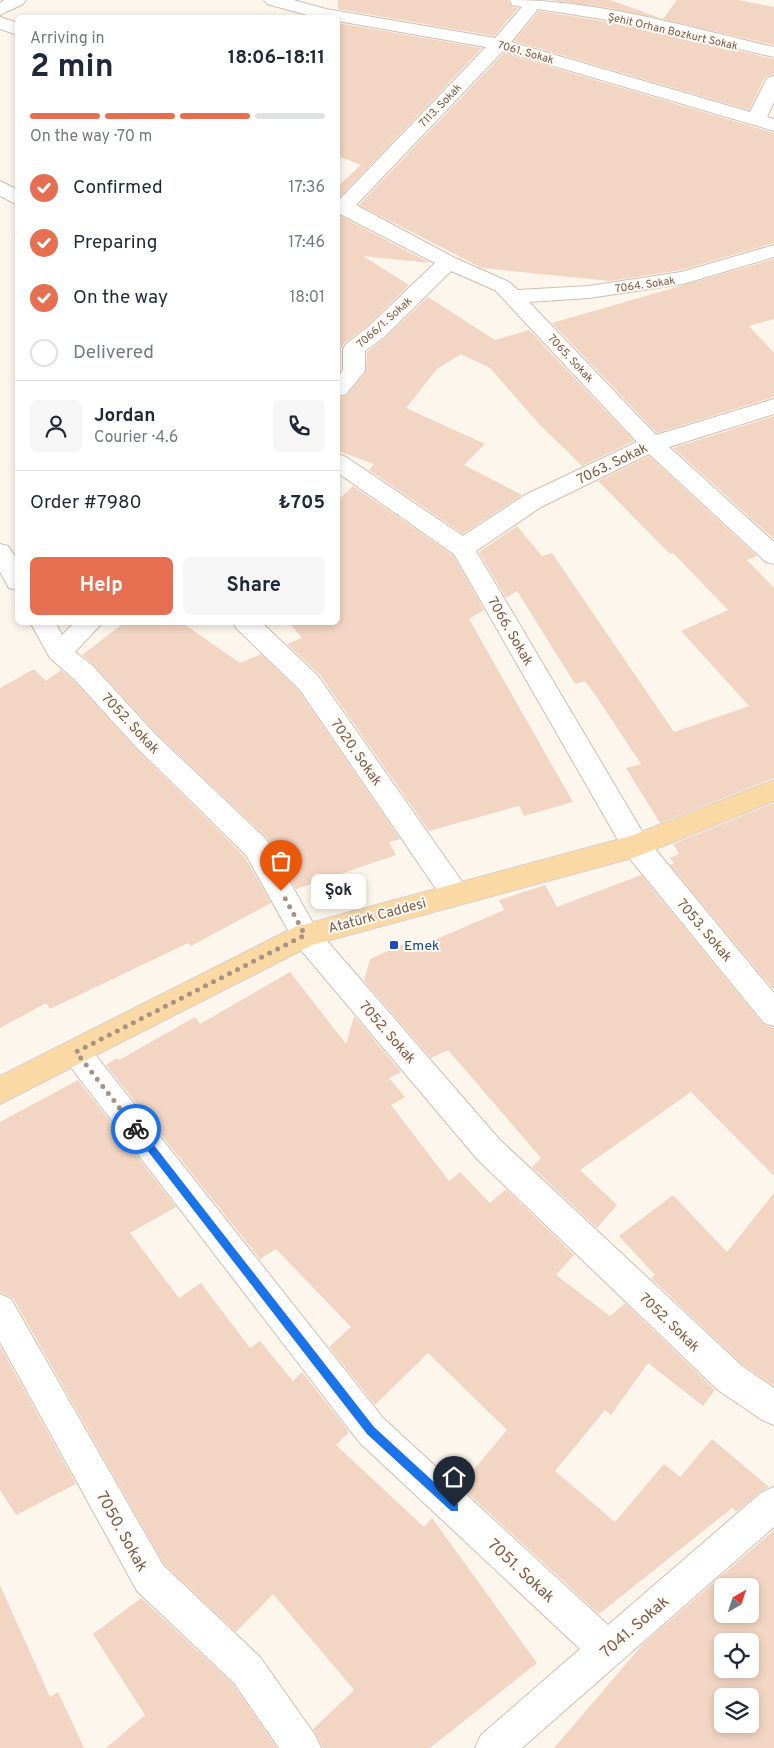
<!DOCTYPE html>
<meta charset="utf-8">
<style>
body{margin:0;font-family:Overpass,sans-serif;background:#f6f6f7;color:#1f2937;height:100vh;display:flex;flex-direction:column;font-size:19px;white-space:nowrap}
*{box-sizing:border-box;margin:0}
p{font-size:16px;color:#747a83}
.icon{flex:none;width:28px;height:28px;fill:none;stroke:currentColor;stroke-width:2;stroke-linecap:round;stroke-linejoin:round}
.map{position:relative;flex:1;overflow:hidden}
.side{position:absolute;left:15px;top:15px;width:325px;height:610px;display:flex;flex-direction:column;background:#fff;border-radius:8px;box-shadow:0 2px 8px #0003}
.side>*{flex:none}
.needle{width:32px;rotate:39deg}
.buttons{position:absolute;left:714px;top:1578px;display:grid;gap:10px}
.buttons a{display:grid;place-items:center;width:45px;height:45px;border-radius:8px;background:#fff;box-shadow:0 2px 8px #0003;font-size:25px}
.pin{position:absolute;display:grid;place-items:center;width:42px;height:42px;color:#fff;margin:-51px -21px;border-radius:50% 50% 50% 0;rotate:-45deg;box-shadow:0 0 5px #0007}
.pin .icon{rotate:45deg}
.courier{position:absolute;display:grid;place-items:center;width:50px;height:50px;margin:-25px;border:4px solid #1a73e8;border-radius:50%;background:#fff;color:#222;box-shadow:0 1px 6px #0007}
.bubble{position:absolute;height:35px;border-radius:8px;background:#fff;box-shadow:0 2px 8px #0003;font-size:16px;font-weight:700;line-height:35px;text-align:center}
.summary em{font-style:normal;font-weight:700}
.summary div{display:flex;flex-direction:column-reverse}
.summary{display:flex;align-items:center;justify-content:space-between;height:85px;padding:0 15px}
h1{font-size:32px;font-weight:700;line-height:38px}
.bar{display:grid;grid-template-columns:repeat(4,1fr);gap:8px 5px;align-content:center;height:60px;padding:0 15px}
.bar i{height:6px;border-radius:4px;background:#e0e1e3}
.bar .current{background:#e76f51}
.bar p{grid-column:span 4}
.line{display:flex;align-items:center;gap:12px;padding:0 15px;border-top:1px solid #e0e1e3}
.line div{flex:1}
.round{display:grid;place-items:center;flex:none;width:52px;height:52px;border-radius:8px;background:#f6f6f7}
ol{padding:0 15px;list-style:none}
li{display:flex;align-items:center;gap:15px;height:55px}
li p{margin-inline-start:auto}
li .icon{padding:5px;border-radius:50%;background:#e76f51;color:#fff;stroke-width:4}
li:last-child{color:#747a83}
li i{width:28px;height:28px;border:2px solid #e0e1e3;border-radius:50%}
.primary-button{display:flex;gap:10px;margin-top:auto;padding:10px 15px}
.primary-button a{flex:1;height:58px;border-radius:8px;background:#e76f51;color:#fff;font-size:20px;font-weight:700;line-height:58px;text-align:center}
.primary-button a+a{background:#f6f6f7;color:#1f2937}
.map>svg:first-child{display:block}
</style>
<div class="map">
<svg width="774" height="1748" viewBox="0 0 774 1748">
<rect width="100%" height="100%" fill="#fdf6ec"/>
<g fill="#f3d5c3" fill-rule="evenodd">
<path d="M338,0h170l4,7 6,1 -24,28 -156,-27z"/>
<path d="M550,0h60l53,19 -53,-11z"/>
<path d="M677,0h61l36,7v38l-111,-26z"/>
<path d="M539,11l88,14 147,34v15l-9,3 -16,33 -235,-69z"/>
<path d="M338,23l144,25 -142,149 -2,-1v-10l23,-21 -23,-9z"/>
<path d="M504,53l270,80v110l-93,27 -71,11 -128,-13 -123,-63z"/>
<path d="M338,215l92,48 -67,-7 46,29 -42,41 -23,17 -3,6v20l-3,5z"/>
<path d="M774,259v60l-25,7 25,27v44l-117,36 -105,-110z"/>
<path d="M428,297l67,43 34,-10 105,111 -52,25 -43,-42 -49,-56 -29,-14 -24,15 -31,39 79,36 -21,21 58,30 -59,39 -94,-64 5,-6 -36,-13v-53l9,-3 19,-23 1,-20 18,-14z"/>
<path d="M774,416v123l-101,-91z"/>
<path d="M649,456l108,100 -10,4 27,28v190l-114,45 -34,-55 15,-4 -43,-65 -13,-18 -10,3 -58,-93 -11,7 -27,-46 38,-26 25,30 10,-3 122,179 75,-26 -68,-75 47,-21 -55,-57 -3,1 -72,-73z"/>
<path d="M353,486l100,69 31,55 -15,9 104,183 -49,14 -5,-10 -90,25 -109,-156 -33,-31 15,-6 -14,-16h50v-122z"/>
<path d="M125,622h56l59,41 21,-9 38,37 101,148 -11,3 7,13 -100,34 -29,-51 -111,-105 -62,-68 -12,-10z"/>
<path d="M34,669l12,12 15,-11 13,11 62,68 108,107 27,47 -80,43 -3,-3 -138,66 -4,-6 -46,25v-340z"/>
<path d="M774,803v187l-104,-125 4,-2 -4,-5 9,-4 -6,-10z"/>
<path d="M641,875l122,149 11,4v148l-83,-84 -111,78 37,35 -20,23 -65,-61 9,-9 -93,-108 -17,8 -67,-77 6,-22 34,-15 5,7 95,-41 -5,-10 46,-15 12,22z"/>
<path d="M290,972l56,72 8,-28 47,56 -12,6 16,19 -14,8 58,76 11,-9 30,31 16,-14 68,66 -18,20 54,41 15,-13 90,87 -12,16 -55,-43 -37,52 -6,-5 -50,61 60,51 49,-58 16,13 32,-38 57,48 -8,4 -25,21 -4,-4 -133,106 -139,-128 47,-56 -79,-77 -53,52 -46,-58 22,-20 -75,-78 -16,10 -154,-194 11,-7 2,2 76,-43 5,7z"/>
<path d="M78,1080l98,127 -46,26 49,65 22,-15 49,65 10,-7 33,40 9,-9 47,60 -13,13 88,82 8,-9 105,145 -107,85h-107l-10,-19 41,-39 -81,-96 -37,38 -72,-68 -151,-266 -13,-6v-170z"/>
<path d="M774,1193v193l-31,-21 -92,-87 4,-3 -36,-39 54,-41 54,57z"/>
<path d="M0,1346l76,138 -60,31 -16,-25z"/>
<path d="M774,1530v218h-220l89,-104zM722,1586h28v28h-28zM722,1641h28v28h-28zM722,1696h28v28h-28z"/>
<path d="M0,1585l50,112 8,-5 26,56h-84z"/>
<path d="M141,1598l92,86 44,64h-171l39,-33 -52,-81z"/>
</g>
<g fill="none" stroke-linecap="round" stroke-linejoin="round">
<defs>
<g id="minor">
<path d="M4,0h22l-3,4 -23,11v-12z"/>
<path d="M264,0h29l33,9 169,29 27,-31 -10,-2 -2,-5c89,0 177,27 264,47v10l-147,-34 -89,-14 -27,33 239,70 17,-34 7,-2v26l-7,15 7,2v12l-271,-80 -147,154 99,53 54,24 9,8 71,-4 92,-14 93,-27v12l-91,27 -94,14 -60,4 127,133 118,-36v15l-105,33 105,95v22l-8,-2 -117,-108 -108,53 -65,44 170,287 128,155v33l-10,-3 -138,-169 -172,-300 -116,-81v-19l8,3 117,79 62,-41 112,-53 -142,-152 -44,-19 -67,66 -19,14v20l-19,23 -8,2v-20l5,-6v-21l3,-5 22,-17 67,-64 -97,-50v-15l2,1 146,-152 -148,-26v-3h-20l-51,-14z"/>
<path d="M0,17l18,6v12l-18,-6z"/>
<path d="M0,181l18,9v15l-18,-9z"/>
<path d="M0,544l8,2 10,15v29l-9,-2 -9,-16z"/>
<path d="M30,622h25l7,13 13,-13h28l-28,30 18,14 62,68 111,105 49,88 184,212 243,227 32,22v37l-12,-5 -44,-30 -241,-231 -182,-216 -49,-88 -109,-107 -62,-68 -25,-22z"/>
<path d="M233,622h28l57,54 147,210 4,8 -4,8 -10,3 -10,-3 -145,-212 -64,-62z"/>
<path d="M76,1039l10,4 297,375 225,207 154,-133 12,-5v40l-252,221h-47l6,-13 99,-86 -221,-207 -293,-381 -5,-9 5,-9z"/>
<path d="M0,1294l11,5 152,266 97,92 55,78 6,13h-42l-45,-65 -97,-92 -137,-249z"/>
</g>
<path id="major" d="M774,780v21l-138,56 -324,88 -312,159v-28l295,-149 336,-91z"/>
</defs>
<use href="#minor" stroke="#d1beb0" stroke-width="2"/>
<use href="#major" stroke="#dad1cd" stroke-width="2"/>
<use href="#minor" fill="#fff" fill-rule="evenodd"/>
<use href="#major" fill="#fbd9a5" fill-rule="evenodd"/>
</g>
<path fill="#1a73e8" d="M136,1125l3,1 235,301 84,77v7h-7l-84,-77 -234,-302 -1,-3z"/>
<g fill="none" stroke-linecap="round" stroke-linejoin="round">
<path stroke="#a89285" stroke-width="5" stroke-dasharray="0 9" d="M136,1129l-60,-77 229,-117 -24,-44"/>
</g>
<rect fill="#1a4fb4" stroke="#fffaf3" stroke-width="2" x="389" y="940" width="10" height="10" rx="2.5"/>
<g text-anchor="middle" stroke-width="4" stroke-linejoin="round" paint-order="stroke">
<g font-size="11" fill="#7a5c4d" stroke="#fffaf3">
<text transform="translate(673 31) rotate(13)" y="4">Şehit Orhan Bozkurt Sokak</text>
<text transform="translate(526 52) rotate(16)" y="4">7061. Sokak</text>
<text transform="translate(440 105) rotate(-46)" y="4">7113. Sokak</text>
<text transform="translate(645 284) rotate(-8)" y="4">7064. Sokak</text>
<text transform="translate(384 322) rotate(-42)" y="4">7066/1. Sokak</text>
<text transform="translate(571 358) rotate(47)" y="4">7065. Sokak</text>
</g>
<g font-size="14" fill="#7a5c4d" stroke="#fffaf3">
<text transform="translate(612 463) rotate(-26)" y="5">7063. Sokak</text>
<text transform="translate(511 631) rotate(60)" y="5">7066. Sokak</text>
<text transform="translate(131 723) rotate(47)" y="5">7052. Sokak</text>
<text transform="translate(357 752) rotate(55)" y="5">7020. Sokak</text>
<text transform="translate(377 915) rotate(-15)" y="5">Atatürk Caddesi</text>
<text transform="translate(705 930) rotate(50)" y="5">7053. Sokak</text>
<text transform="translate(388 1032) rotate(49)" y="5">7052. Sokak</text>
<text transform="translate(670 1322) rotate(44)" y="5">7052. Sokak</text>
</g>
<g font-size="14" fill="#164399" stroke="#fffaf3" text-anchor="start">
<text x="404" y="950">Emek</text>
</g>
<g font-size="16" fill="#7a5c4d" stroke="#fffaf3">
<text transform="translate(123 1531) rotate(61)" y="6">7050. Sokak</text>
<text transform="translate(522 1570) rotate(43)" y="6">7051. Sokak</text>
<text transform="translate(634 1626) rotate(-41)" y="6">7041. Sokak</text>
</g>
</g>
</svg>
<div class="buttons">
<a><svg class="needle" viewBox="-14 -14 28 28"><path d="M0-13l5 13h-10z" fill="#e53935"/><path d="M0 13l5-13h-10z" fill="#747a83"/></svg></a>
<a><svg class="icon" aria-label="locate" viewBox="0 0 24 24"><circle cx="12" cy="12" r="6"/><path d="M12 2v4M12 18v4M2 12h4M18 12h4"/></svg></a>
<a><svg class="icon" aria-label="layers" viewBox="0 0 24 24"><path d="M12 4l9 5-9 5-9-5zM3 14l9 5 9-5"/></svg></a>
</div>
<div class="pin" style="left:281px;top:891px;background:#ea580c"><svg class="icon" aria-label="bag" viewBox="0 0 24 24"><path d="M5 8h14l-1 12H6zM9 8a3 3 0 0 1 6 0"/></svg></div>
<div class="pin" style="left:454px;top:1507px;background:#1f2937"><svg class="icon" aria-label="home" viewBox="0 0 24 24"><path d="M3 11l9-7 9 7M6 9v11h12V9"/></svg></div>
<div class="courier" style="left:136px;top:1129px"><svg class="icon" aria-label="bike" viewBox="0 0 24 24"><circle cx="6" cy="16" r="4"/><circle cx="18" cy="16" r="4"/><path d="M6 16l4-8h5l3 8M10 8l3 8H6M13 5h3"/></svg></div>
<div class="bubble" style="left:311px;top:874px;width:55px">Şok</div>
<section class="side">
<div class="summary"><div><h1>2 min</h1><p>Arriving in</p></div><em>18:06–18:11</em></div>
<div class="bar"><i class="current"></i><i class="current"></i><i class="current"></i><i></i><p>On the way · 70 m</p></div>
<ol>
<li><svg class="icon" aria-label="check" viewBox="0 0 24 24"><path d="M5 12l5 5 9-10"/></svg>Confirmed<p>17:36</p></li>
<li><svg class="icon" aria-label="check" viewBox="0 0 24 24"><path d="M5 12l5 5 9-10"/></svg>Preparing<p>17:46</p></li>
<li><svg class="icon" aria-label="check" viewBox="0 0 24 24"><path d="M5 12l5 5 9-10"/></svg>On the way<p>18:01</p></li>
<li><i></i>Delivered</li>
</ol>
<div class="line" style="height:90px"><a class="round"><svg class="icon" aria-label="person" viewBox="0 0 24 24"><circle cx="12" cy="8" r="4"/><path d="M4 21q1-7 8-7t8 7"/></svg></a><div><b>Jordan</b><p>Courier · 4.6</p></div><a class="round"><svg class="icon" aria-label="phone" viewBox="0 0 24 24"><path d="M5 4h4l2 5-3 2q2 4 5 5l2-3 5 2v4C11 20 4 13 5 4z"/></svg></a></div>
<div class="line" style="height:65px"><div>Order #7980</div><b>₺705</b></div>
<div class="primary-button"><a>Help</a><a>Share</a></div>
</section>
</div>
